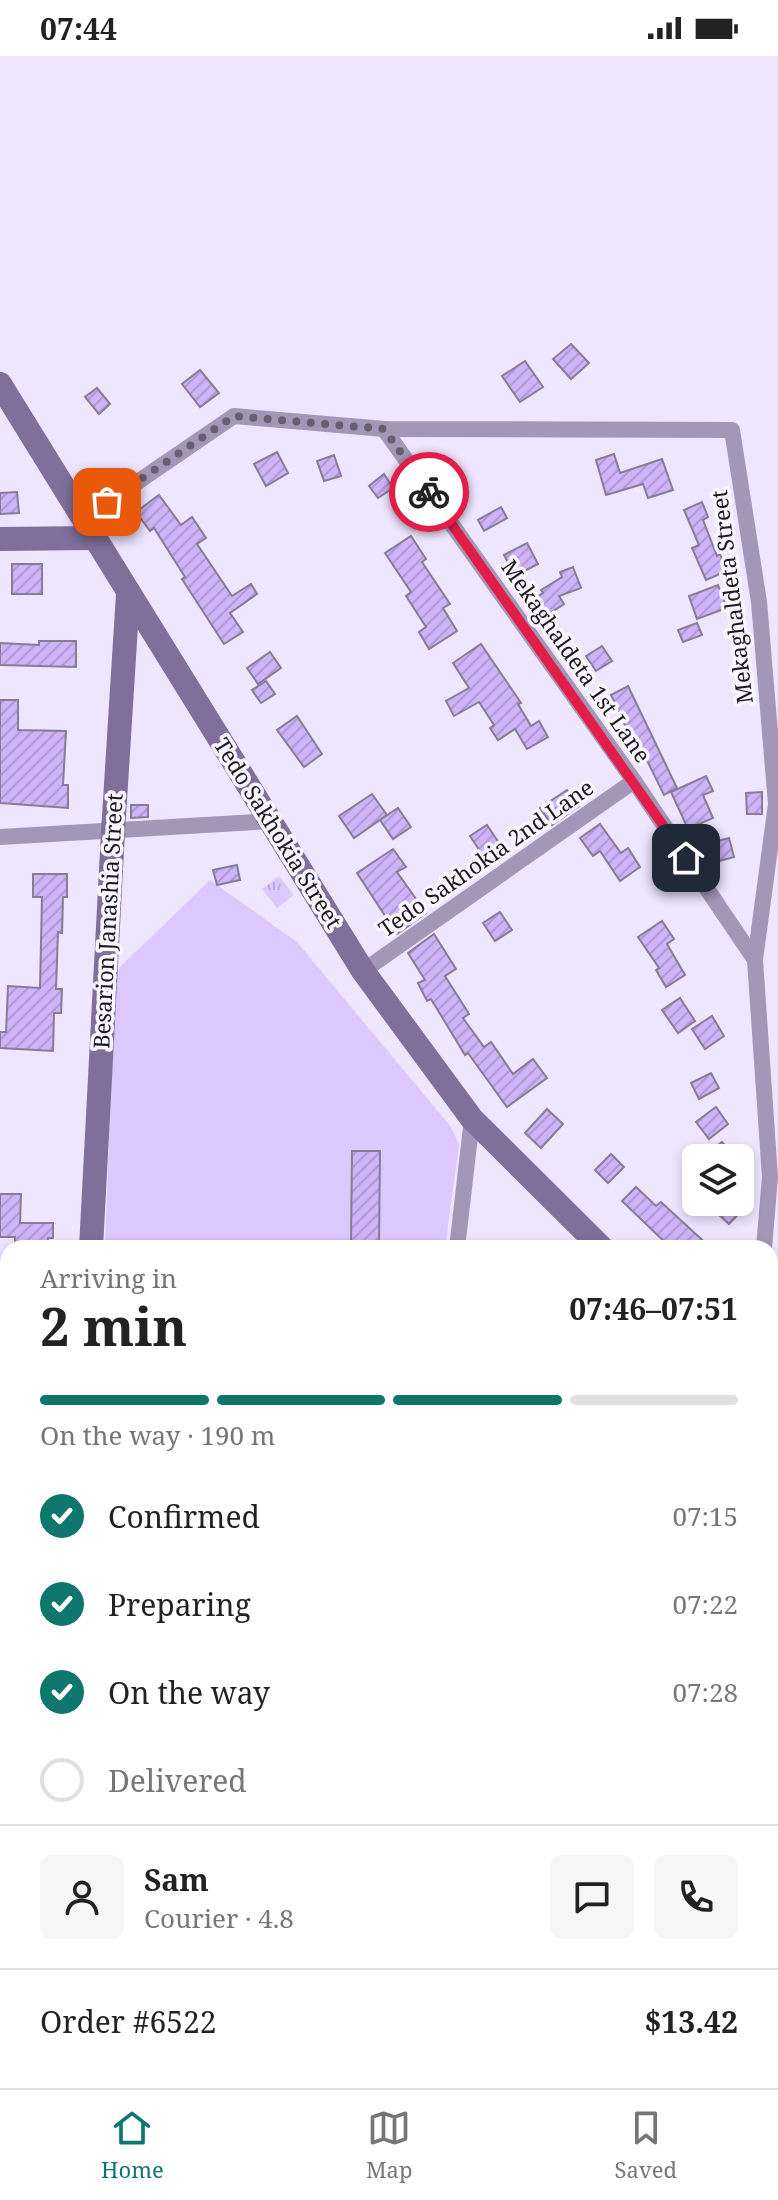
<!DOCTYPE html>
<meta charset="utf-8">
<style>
body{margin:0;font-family:"Noto Serif",serif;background:#f6f6f6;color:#222;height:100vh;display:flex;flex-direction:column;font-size:30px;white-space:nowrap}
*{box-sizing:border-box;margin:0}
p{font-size:26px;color:#767676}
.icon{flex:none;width:44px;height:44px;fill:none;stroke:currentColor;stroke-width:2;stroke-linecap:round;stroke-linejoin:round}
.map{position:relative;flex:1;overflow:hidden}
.drawer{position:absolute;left:0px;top:1184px;width:778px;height:848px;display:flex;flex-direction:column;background:#fff;border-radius:24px 24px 0 0;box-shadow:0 4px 12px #0003}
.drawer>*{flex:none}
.tools{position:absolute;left:682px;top:1088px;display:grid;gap:16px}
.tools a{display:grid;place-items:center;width:72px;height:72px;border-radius:12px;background:#fff;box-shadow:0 4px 12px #0003;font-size:40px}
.pin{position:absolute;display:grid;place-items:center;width:68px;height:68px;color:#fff;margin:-34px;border-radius:16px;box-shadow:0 4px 12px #0006}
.courier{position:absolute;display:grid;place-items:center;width:80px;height:80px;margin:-40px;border:6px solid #e11d48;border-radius:50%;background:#fff;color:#222;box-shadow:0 2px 10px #0007}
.head em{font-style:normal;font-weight:700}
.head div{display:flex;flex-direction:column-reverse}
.head{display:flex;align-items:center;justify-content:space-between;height:136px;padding:0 40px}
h1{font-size:52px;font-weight:700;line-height:60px}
.bar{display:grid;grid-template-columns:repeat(4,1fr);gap:12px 8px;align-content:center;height:96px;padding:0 40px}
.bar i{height:10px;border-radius:6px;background:#e0e0e0}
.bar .selected{background:#0f766e}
.bar p{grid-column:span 4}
.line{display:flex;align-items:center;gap:20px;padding:0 40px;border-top:2px solid #e0e0e0}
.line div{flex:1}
.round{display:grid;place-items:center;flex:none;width:84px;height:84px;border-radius:12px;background:#f6f6f6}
ol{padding:0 40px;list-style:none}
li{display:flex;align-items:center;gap:24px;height:88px}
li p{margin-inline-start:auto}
li .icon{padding:8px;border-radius:50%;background:#0f766e;color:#fff;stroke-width:4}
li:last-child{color:#767676}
li i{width:44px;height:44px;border:4px solid #e0e0e0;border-radius:50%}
.status{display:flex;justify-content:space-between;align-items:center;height:56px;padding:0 40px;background:#fff;direction:ltr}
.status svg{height:22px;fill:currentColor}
.menu{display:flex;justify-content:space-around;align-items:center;height:112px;border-top:2px solid #e0e0e0;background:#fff;font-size:22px;color:#767676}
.menu a{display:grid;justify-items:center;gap:4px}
.menu .selected{color:#0f766e}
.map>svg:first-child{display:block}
</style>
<div class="status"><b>07:44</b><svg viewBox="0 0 49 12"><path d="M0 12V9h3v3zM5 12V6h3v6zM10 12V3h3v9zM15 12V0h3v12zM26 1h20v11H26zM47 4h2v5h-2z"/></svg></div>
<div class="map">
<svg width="778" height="2032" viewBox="0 0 778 2032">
<defs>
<pattern id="grass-tufts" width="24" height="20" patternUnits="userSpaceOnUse" patternTransform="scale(2)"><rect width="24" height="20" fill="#dcc8fd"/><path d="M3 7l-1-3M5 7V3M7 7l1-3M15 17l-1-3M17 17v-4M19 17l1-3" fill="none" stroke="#bcabd9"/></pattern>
<pattern id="building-hatch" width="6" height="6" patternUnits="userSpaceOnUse" patternTransform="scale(2)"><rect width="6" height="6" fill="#ceb3f9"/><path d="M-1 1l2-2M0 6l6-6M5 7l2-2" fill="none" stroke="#b099d5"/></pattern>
</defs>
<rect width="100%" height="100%" fill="#eee5ff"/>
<path fill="#e4d9f9" d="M0,1218l8,3v294l-8,11z"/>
<path fill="url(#grass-tufts)" d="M279,820l15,19 -17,13 -15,-19z"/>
<g fill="#dcc8fd">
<path d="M210,824l87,62 154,185 8,18 -14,103h-340l10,-266 5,-15z"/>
<path d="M8,1587v162l-8,-1v-151z"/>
</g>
<g fill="url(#building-hatch)" stroke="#867d95" stroke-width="2">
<path d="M571,288l18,19 -18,16 -18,-20z"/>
<path d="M525,305l18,26 -23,15 -18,-26z"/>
<path d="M200,314l19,23 -19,14 -18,-23z"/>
<path d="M97,332l13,16 -11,10 -14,-17z"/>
<path d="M277,396l11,21 -22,13 -12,-22z"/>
<path d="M614,398l6,19 42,-14 11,31 -25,8 -5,-14 -37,11 -10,-35z"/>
<path d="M334,399l7,21 -17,5 -7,-20z"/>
<path d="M384,418l9,14 -15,10 -9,-12z"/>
<path d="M17,436l2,21 -19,1v-21z"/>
<path d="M159,439l22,30 11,-8 14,21 -9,6 35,52 19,-12 6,10 -27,19 13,19 -19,12 -42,-65 3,-2 -31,-49 -4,3 -14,-19z"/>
<path d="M702,446l6,15 -5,3 14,36 3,-2 7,17 -21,9 -14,-32 7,-3 -15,-35z"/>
<path d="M501,451l6,11 -23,13 -6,-11z"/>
<path d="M411,480l15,23 -4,3 28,42 -7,4 14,23 -28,18 -10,-17 7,-5 -20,-31 5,-4 -26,-39z"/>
<path d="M527,487l11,21 -23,12 -11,-21z"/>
<rect x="12" y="508" width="30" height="30"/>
<path d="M573,511l8,21 -22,8 5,8 -20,13 -11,-18 10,-6 -2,-3 21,-13 -2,-5z"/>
<path d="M718,529l9,23 -30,11 -8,-23z"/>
<path d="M697,567l5,12 -19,7 -5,-12z"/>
<path d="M39,585h37v26l-76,-2v-22l39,2z"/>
<path d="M481,588l40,59 -3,1 13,22 8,-5 9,16 -21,12 -12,-20 -17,11 -8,-12 4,-3 -15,-23 -25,14 -8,-15 23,-13 -16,-25z"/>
<path d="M602,590l10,15 -16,10 -10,-15z"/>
<path d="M270,596l11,16 -23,16 -11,-16z"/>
<path d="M266,625l9,13 -14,9 -9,-13z"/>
<path d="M628,630l49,102 -13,7 -27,-55 -4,2 -22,-47z"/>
<path d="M0,644h18v30l48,1 -3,54h5v23l-68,-5z"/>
<path d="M297,660l25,38 -18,13 -27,-37z"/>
<path d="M706,720l7,15 -10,4 10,23 -25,11 -17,-37z"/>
<path d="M567,734l12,16 -27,19 -12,-17z"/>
<path d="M762,736v22h-15l-1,-21z"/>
<path d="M372,738l15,21 -33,23 -15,-22z"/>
<path d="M131,749h17v12l-17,1z"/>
<path d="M398,752l13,19 -18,12 -13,-19z"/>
<path d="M600,768l21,29 7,-5 12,19 -20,14 -20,-30 -7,5 -13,-18z"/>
<path d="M487,769l14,21 -17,11 -14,-21z"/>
<path d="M729,782l5,19 -26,7 -5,-19z"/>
<path d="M393,793l13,18 -9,5 29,41 -29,21 -40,-61z"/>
<path d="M237,809l3,15 -23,5 -4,-15z"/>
<path d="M33,818h34v23h-4l-1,36 -4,-1 -2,57h6l-1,24h-7l-1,38 -53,-3v-16h6l2,-46 32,2 2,-91h-9z"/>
<path d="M500,856l12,18 -17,11 -12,-18z"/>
<path d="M662,865l12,18 -7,5 18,31 -19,12 -10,-17 3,-2 -21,-31z"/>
<path d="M434,878l22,35 -11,7 24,38 -6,4 21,29 7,-5 22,32 20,-15 14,19 -40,29 -39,-54 -3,2 -34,-56 -4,2 -9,-18 7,-3 -17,-27z"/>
<path d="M680,942l15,23 -17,12 -16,-23z"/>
<path d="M712,960l12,20 -19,13 -13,-20z"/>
<path d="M711,1017l8,15 -20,11 -8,-16z"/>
<path d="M716,1051l12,17 -19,15 -13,-17z"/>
<path d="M547,1053l16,15 -22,24 -16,-15z"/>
<path d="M722,1086l13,16h-34z"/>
<path d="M352,1095h28l-1,92h-28z"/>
<path d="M611,1098l13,13 -16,16 -13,-13z"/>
<path d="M636,1131l20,19 5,-4 50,46h-40l-49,-47z"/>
<path d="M0,1138h21l-1,29h33v15h-5l-1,10h-32v-11h-15z"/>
<path d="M705,1146h45l-21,22z"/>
</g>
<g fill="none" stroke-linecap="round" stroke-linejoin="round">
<path stroke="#a297b6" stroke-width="8" d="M0,1213l8,2"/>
<g stroke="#a297b6" stroke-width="16">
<path d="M384,373l250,352 121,179"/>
<path d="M82,464l152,-104 150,13 348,1 27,172 17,202 -21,156 15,217 -6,71"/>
<path d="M0,781l272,-16"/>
<path d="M363,915l271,-190"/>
<path d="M457,1192l15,-129"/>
<path d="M770,1367l8,-1"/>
<path d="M770,1680l8,49"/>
<path d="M770,1756h8"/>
<path d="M0,1758h8"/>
<path d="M123,2032l1,-8"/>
<path d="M394,2032l1,-8"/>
</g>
<g stroke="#806f9b" stroke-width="24">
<path d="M0,328l363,587 109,148 130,129"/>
<path d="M0,483l93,-1"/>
<path d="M91,1192l22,-416 15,-238"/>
<path d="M770,1347l8,7"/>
<path d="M0,1581l8,-11"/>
</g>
</g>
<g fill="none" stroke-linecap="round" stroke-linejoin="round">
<path stroke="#65606f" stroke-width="8" stroke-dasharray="0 14.4" d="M107,446l127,-86 150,13 45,63"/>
<path stroke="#e11d48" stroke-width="10" d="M429,436l257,366"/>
</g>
<g text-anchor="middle" stroke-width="7" stroke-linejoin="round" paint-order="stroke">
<g font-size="22" fill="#1b1821" stroke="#f8f6fc">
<text transform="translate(732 541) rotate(-97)" y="8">Mekaghaldeta Street</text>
<text transform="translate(576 605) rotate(55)" y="8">Mekaghaldeta 1st Lane</text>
<text transform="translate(278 777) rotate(58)" y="8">Tedo Sakhokia Street</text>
<text transform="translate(486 802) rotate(-35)" y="8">Tedo Sakhokia 2nd Lane</text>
<text transform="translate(108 865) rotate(-87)" y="8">Besarion Janashia Street</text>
</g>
</g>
</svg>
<div class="tools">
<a><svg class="icon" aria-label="layers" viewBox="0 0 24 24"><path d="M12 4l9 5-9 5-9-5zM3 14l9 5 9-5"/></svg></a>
</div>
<div class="pin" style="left:107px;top:446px;background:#ea580c"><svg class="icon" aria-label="bag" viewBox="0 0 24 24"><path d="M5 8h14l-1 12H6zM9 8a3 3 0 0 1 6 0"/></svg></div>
<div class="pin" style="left:686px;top:802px;background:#1f2937"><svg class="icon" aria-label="home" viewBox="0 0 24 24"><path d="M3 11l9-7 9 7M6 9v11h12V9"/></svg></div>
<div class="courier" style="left:429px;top:436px"><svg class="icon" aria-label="bike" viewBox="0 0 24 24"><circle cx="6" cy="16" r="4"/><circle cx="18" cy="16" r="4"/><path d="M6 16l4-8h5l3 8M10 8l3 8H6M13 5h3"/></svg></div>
<section class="drawer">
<div class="head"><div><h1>2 min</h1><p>Arriving in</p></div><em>07:46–07:51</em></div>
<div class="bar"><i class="selected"></i><i class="selected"></i><i class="selected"></i><i></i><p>On the way · 190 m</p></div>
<ol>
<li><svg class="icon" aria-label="check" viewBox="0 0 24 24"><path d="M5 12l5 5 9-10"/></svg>Confirmed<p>07:15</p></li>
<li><svg class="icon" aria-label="check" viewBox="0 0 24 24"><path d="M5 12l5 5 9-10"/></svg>Preparing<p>07:22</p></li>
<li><svg class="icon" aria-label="check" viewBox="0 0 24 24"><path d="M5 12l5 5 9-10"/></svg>On the way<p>07:28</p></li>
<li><i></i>Delivered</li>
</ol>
<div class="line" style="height:144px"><a class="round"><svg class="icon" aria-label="person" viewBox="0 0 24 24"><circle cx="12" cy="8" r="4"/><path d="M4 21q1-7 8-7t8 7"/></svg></a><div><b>Sam</b><p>Courier · 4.8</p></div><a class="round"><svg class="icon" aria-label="chat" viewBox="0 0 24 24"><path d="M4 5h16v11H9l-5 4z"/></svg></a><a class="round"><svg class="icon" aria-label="phone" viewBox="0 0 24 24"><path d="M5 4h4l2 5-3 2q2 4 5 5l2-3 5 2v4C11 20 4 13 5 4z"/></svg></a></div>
<div class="line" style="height:104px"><div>Order #6522</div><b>$13.42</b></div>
</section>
</div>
<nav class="menu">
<a class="selected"><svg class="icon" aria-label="home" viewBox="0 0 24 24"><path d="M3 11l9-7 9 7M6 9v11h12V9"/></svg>Home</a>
<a><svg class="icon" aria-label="map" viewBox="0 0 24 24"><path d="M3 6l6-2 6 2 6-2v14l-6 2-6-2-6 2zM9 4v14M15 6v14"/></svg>Map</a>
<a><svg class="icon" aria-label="saved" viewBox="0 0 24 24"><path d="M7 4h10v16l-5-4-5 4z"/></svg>Saved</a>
</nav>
